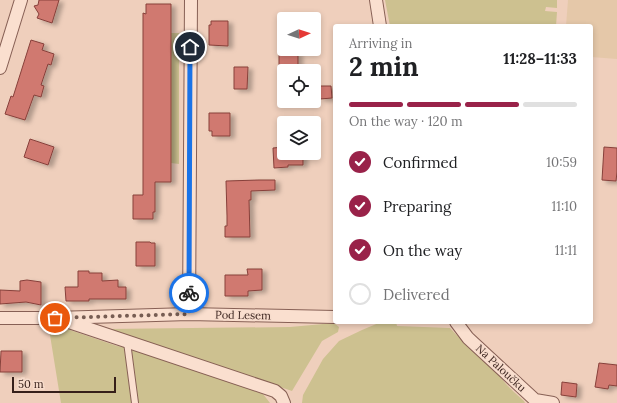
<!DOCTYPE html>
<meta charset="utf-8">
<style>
body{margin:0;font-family:Lora,serif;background:#f2f2f2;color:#202124;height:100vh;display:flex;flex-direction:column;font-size:15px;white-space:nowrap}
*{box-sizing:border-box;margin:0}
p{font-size:13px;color:#757577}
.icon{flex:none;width:22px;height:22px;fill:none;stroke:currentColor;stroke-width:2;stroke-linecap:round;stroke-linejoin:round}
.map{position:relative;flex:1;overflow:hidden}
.drawer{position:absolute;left:333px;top:24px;width:260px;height:300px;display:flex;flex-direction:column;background:#fff;border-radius:4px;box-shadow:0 2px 6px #0003}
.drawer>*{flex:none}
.needle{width:26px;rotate:86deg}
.tools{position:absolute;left:277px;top:12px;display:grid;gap:8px}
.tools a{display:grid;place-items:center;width:44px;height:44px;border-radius:4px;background:#fff;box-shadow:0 2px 6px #0003;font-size:20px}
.scale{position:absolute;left:12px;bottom:10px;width:104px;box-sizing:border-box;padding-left:4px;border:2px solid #361f1a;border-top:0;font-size:11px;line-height:14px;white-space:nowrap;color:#361f1a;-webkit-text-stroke:3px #f7dccc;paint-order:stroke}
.pin{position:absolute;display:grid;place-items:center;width:34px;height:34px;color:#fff;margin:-17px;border:2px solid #fff;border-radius:50%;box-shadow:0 1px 4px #0007}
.courier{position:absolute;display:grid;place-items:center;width:40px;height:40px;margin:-20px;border:3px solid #1a73e8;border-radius:50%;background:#fff;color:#222;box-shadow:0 1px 5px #0007}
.head em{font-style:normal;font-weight:700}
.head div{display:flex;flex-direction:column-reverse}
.head{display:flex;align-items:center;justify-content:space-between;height:68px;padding:0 16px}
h1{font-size:26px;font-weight:700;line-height:30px}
.bar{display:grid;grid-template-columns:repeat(4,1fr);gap:6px 4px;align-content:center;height:48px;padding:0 16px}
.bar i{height:5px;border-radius:3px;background:#e0e0e0}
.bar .active{background:#992249}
.bar p{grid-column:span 4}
ol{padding:0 16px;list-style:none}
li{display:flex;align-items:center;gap:12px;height:44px}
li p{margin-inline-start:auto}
li .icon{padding:4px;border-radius:50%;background:#992249;color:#fff;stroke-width:4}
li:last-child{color:#757577}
li i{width:22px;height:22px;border:2px solid #e0e0e0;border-radius:50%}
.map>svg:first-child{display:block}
</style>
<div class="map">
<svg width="617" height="403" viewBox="0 0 617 403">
<defs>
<filter id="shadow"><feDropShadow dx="4.5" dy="2.5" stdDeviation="2" flood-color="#0004"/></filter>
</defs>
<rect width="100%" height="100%" fill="#efcfbc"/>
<path fill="#e5c8a9" d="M568,0h49v59l-26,-2v-31h-25z"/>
<g fill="#cdc190">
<path d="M385,0h172v8l-11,-1 -1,4 12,1 -1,14h-166z"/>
<path d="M171,33h8v131l-8,-1z"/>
<path d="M381,322h15l1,4 53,2 16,17 30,26 10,13 8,8 10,9 1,2h-223l1,-8 20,-36 16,-18 23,-11z"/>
<path d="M334,323l5,4 -1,5 -16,9 -30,50 -146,-50 -41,-12 185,-2z"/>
<path d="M49,329h18l50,17 26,4 120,44 7,9h-209z"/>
</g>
<g fill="#d07970" stroke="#87403a" filter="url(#shadow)">
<path d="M39,0h20l-7,23 -15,-5 2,-4 -5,-8 4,-1z"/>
<path d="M146,4h25v178h-16v30h-2v7h-20v-24h10v-182l3,1z"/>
<path d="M211,21h17v25l-19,-1v-20h2z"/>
<path d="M31,40l13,4 -2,6 12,4 -3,11 -3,-1 -7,21 3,1 -3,11 -7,-2 -9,25 -20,-6 6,-18 2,1z"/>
<rect x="279" y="53" width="19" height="18"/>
<path d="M234,67h14l-1,22h-13z"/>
<path d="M319,86h12l1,12 -12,1z"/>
<path d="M209,113h21v23h-18v-5h-3z"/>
<path d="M30,139l24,8 -6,18 -24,-8z"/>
<path d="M284,147v6h19v12h-15v2l-14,1 -1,-20z"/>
<path d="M604,147l13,1v24l-1,9 -14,-1z"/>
<path d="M259,180h16v10l-24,1v9h-2l1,37h-25v-11h2v-10l-1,-35z"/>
<path d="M136,242h14l1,1h4v23h-19z"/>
<path d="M247,269h15v21l-14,1v5h-23v-21h23z"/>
<path d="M78,271h11v2h13v8l16,-1v7h8v12h-37v2h-23l-1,-14h13z"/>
<path d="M27,280l14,2v23l-15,-3 -26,2v-14l20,1v-10z"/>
<path d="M1,351h21v21h-22z"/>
<path d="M599,363l18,2v21l-8,-1 -1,4 -13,-2z"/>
<path d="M562,382l15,2 -1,13 -15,-2z"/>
</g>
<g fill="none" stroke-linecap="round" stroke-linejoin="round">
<defs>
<path id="lane" d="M127,342l8,61"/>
<g id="street">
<path d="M376,0l4,26"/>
<path d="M0,68l21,-68"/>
<path d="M189,314l2,-314"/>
<path d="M0,318h55l134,-4 146,3"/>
<path d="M63,320l212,71 6,5 3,7"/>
<path d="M456,322l12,16 67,62 18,3"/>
</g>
</defs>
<use href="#lane" stroke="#876055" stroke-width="8"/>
<use href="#street" stroke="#876055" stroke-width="14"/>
<use href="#lane" stroke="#fadfcf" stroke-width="6"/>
<use href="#street" stroke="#fadfcf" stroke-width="12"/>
</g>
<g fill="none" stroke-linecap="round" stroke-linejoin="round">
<path stroke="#775d53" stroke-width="4" stroke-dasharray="0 7.2" d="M55,318l134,-4v-21"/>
<path stroke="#1a73e8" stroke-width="5" d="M189,293l1,-246"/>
</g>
<g text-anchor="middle" stroke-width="3" stroke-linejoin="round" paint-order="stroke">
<g font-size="11" fill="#361f1a" stroke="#f7dccc">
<text transform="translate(243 315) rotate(1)" y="4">Pod Lesem</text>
<text transform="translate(501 368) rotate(43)" y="4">Na Paloučku</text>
</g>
</g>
</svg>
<div class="tools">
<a><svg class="needle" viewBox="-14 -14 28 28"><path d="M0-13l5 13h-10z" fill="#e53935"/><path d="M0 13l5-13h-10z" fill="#757577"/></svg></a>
<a><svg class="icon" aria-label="locate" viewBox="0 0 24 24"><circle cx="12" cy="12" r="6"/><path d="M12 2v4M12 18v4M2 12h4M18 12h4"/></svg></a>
<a><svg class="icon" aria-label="layers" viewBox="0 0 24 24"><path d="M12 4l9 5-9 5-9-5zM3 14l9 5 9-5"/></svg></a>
</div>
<div class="scale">50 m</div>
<div class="pin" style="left:55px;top:318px;background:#ea580c"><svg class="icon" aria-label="bag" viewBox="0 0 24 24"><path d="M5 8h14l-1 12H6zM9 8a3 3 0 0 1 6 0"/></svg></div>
<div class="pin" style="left:190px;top:47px;background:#1f2937"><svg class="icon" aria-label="home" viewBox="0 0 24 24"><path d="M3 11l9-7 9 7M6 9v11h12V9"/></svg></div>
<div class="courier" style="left:189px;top:293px"><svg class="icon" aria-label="bike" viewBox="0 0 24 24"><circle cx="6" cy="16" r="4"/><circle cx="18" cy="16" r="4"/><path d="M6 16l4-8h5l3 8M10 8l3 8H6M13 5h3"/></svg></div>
<section class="drawer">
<div class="head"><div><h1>2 min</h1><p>Arriving in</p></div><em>11:28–11:33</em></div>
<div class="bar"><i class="active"></i><i class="active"></i><i class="active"></i><i></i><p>On the way · 120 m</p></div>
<ol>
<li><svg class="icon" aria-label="check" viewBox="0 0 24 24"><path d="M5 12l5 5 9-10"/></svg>Confirmed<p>10:59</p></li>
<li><svg class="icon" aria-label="check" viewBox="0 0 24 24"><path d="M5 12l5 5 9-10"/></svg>Preparing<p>11:10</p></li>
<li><svg class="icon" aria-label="check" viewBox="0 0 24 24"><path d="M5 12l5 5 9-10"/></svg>On the way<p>11:11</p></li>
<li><i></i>Delivered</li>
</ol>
</section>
</div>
